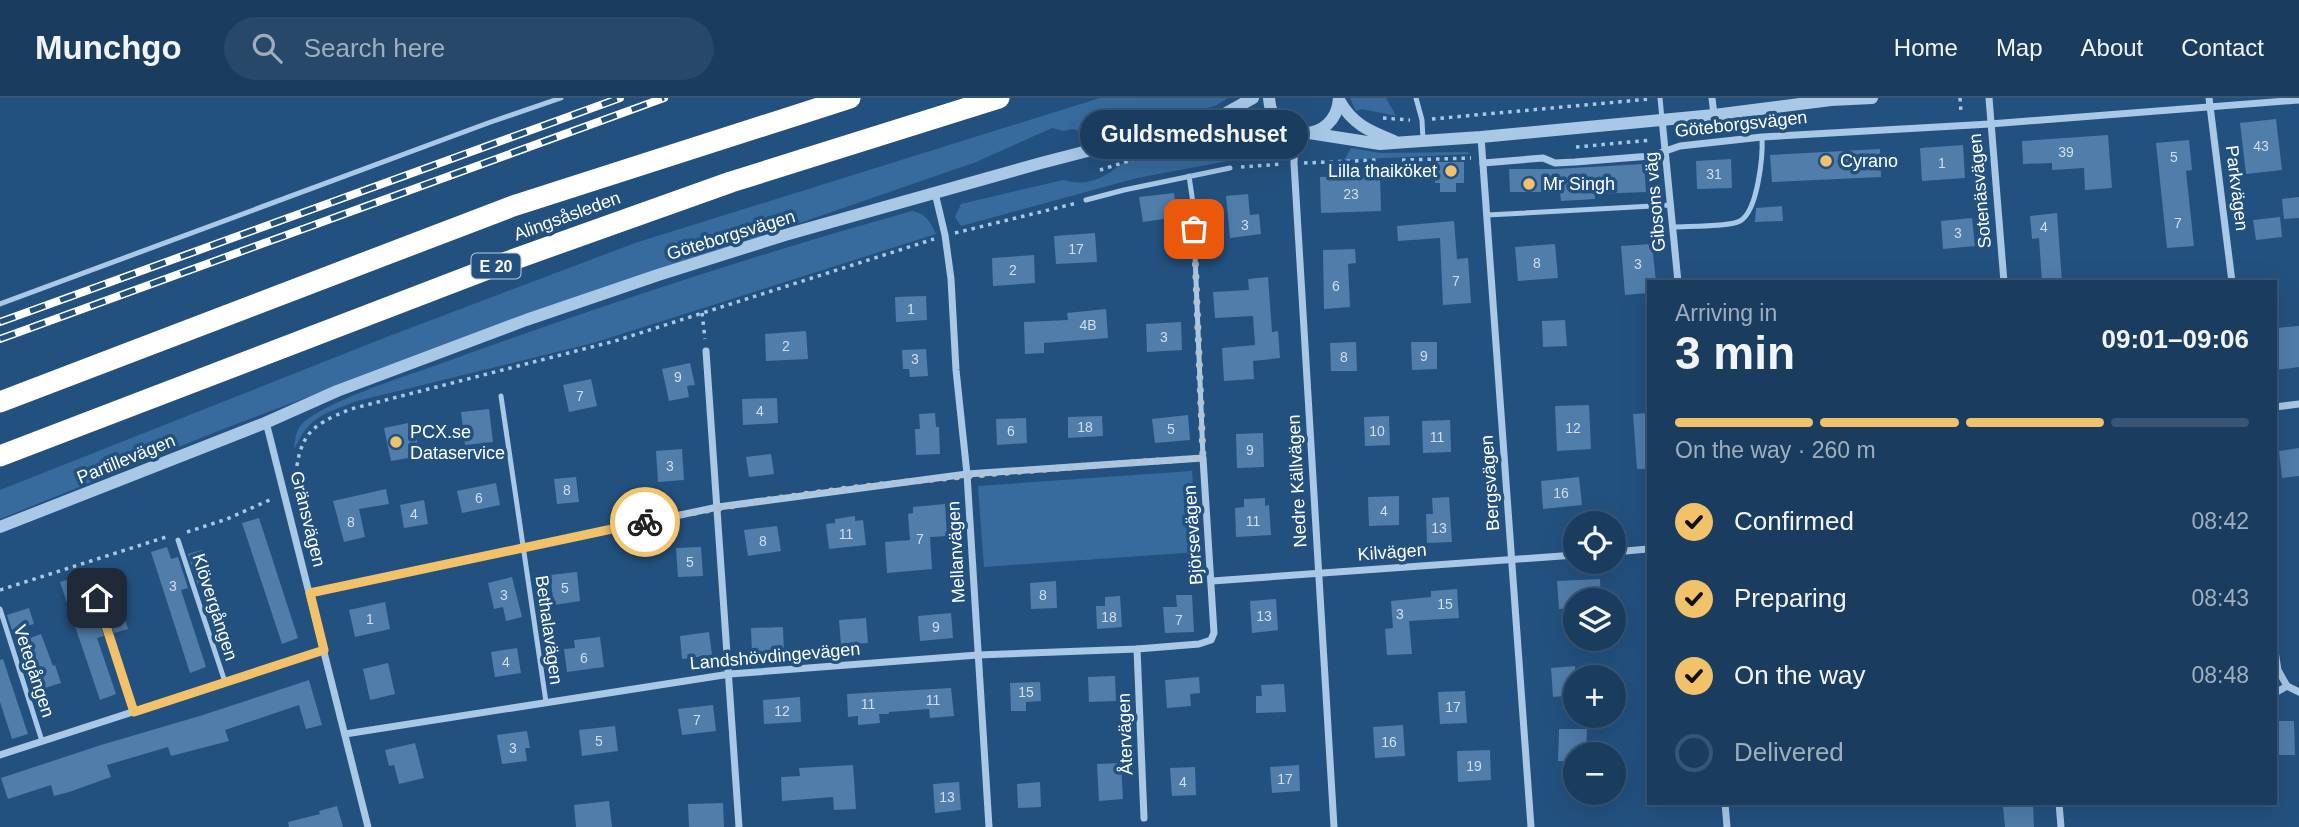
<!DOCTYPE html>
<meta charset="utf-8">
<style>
body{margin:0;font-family:Helvetica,sans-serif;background:#274868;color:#f1f3f6;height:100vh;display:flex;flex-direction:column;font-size:26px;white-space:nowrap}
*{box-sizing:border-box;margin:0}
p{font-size:23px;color:#9faebd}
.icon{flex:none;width:38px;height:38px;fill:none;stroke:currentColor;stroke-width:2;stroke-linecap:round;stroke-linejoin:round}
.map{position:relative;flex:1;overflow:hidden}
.sheet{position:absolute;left:1647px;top:182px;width:630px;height:525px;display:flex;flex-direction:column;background:#1a3d5f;border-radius:0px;box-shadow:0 7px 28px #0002,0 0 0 2px #385674}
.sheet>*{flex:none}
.tools{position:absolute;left:1563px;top:413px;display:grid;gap:14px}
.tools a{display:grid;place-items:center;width:63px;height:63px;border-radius:50%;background:#1a3d5f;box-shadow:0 7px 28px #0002,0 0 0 2px #385674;font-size:35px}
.pin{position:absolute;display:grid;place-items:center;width:60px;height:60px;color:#fff;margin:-30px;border-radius:14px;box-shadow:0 4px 10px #0006}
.courier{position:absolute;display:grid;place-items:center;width:70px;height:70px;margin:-35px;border:5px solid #f2c26b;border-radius:50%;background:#fff;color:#222;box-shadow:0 2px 9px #0007}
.bubble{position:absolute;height:49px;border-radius:24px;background:#1a3d5f;box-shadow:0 7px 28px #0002,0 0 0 2px #385674;font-size:23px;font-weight:800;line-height:49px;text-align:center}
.overview em{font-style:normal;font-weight:800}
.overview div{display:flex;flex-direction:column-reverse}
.overview{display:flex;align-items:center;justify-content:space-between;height:119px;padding:0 28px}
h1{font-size:46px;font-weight:800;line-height:52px}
.bar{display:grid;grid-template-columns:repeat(4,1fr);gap:10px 7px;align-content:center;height:84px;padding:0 28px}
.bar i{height:9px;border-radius:5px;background:#385674}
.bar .on{background:#f2c26b}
.bar p{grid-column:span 4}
ol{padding:0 28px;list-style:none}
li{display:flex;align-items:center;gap:21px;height:77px}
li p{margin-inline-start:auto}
li .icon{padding:7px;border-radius:50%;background:#f2c26b;color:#111;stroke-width:4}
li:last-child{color:#9faebd}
li i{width:38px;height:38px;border:4px solid #385674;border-radius:50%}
header{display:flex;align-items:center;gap:42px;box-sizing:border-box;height:98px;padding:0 35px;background:#1a3d5f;border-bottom:2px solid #385674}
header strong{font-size:33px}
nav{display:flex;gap:38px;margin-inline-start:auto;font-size:24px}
.search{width:490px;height:63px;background:#274868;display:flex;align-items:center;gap:18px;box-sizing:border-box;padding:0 24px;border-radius:38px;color:#9faebd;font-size:26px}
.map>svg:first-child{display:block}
</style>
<header>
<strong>Munchgo</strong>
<div class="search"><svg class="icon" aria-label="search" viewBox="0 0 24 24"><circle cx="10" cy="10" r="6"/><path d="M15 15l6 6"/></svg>Search here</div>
<nav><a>Home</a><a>Map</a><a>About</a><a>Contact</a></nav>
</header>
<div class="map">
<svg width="2299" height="729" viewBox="0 0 2299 729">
<rect width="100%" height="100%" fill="#23517f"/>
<g fill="#376b9d">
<path d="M1100,0h128l-13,8 -68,17 -46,3 -18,6 -10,-3 -10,2 -11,-3 -76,34 -179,62 -259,86 -315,119 -223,90v-29l384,-152 251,-95z"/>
<path d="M1350,0h36l10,18 -34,-7 -6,2z"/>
<path d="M1244,29c24,2 42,2 42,31l-53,2 -96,18 -176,48 -6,-9 6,-13 102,-24c39,11 53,-18 84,-31 31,-12 65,-17 97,-22z"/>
<path d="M1351,50l29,5 87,-1 3,2 -126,6z"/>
<path d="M912,113c14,3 18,10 24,23l-343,109 -236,58c-33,13 -48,15 -63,49 1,-8 1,-18 7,-25 20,-22 105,-49 136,-60 157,-57 314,-109 475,-154z"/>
<path d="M1192,373l6,81 -214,15 -6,-81z"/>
</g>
<g fill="#507daa">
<path d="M2276,21l6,51 -36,4 -6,-51z"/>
<path d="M2108,37l4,53 -27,2 -1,-22 -32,2v-7l-29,1 -1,-23z"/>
<path d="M2189,42l3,30 -6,1 8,75 -27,2 -11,-105z"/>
<path d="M1963,47l2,33 -43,3 -2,-33z"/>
<path d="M1880,51l1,28 -109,5 -2,-27z"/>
<path d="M1731,61l1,29 -35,1 -1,-28z"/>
<path d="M1435,64h29v21h-8v9h-16v-9h-5z"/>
<path d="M1644,66l2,28 -51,2v5l-34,2 -1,-9h-50l-1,-23h46z"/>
<path d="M1380,77l1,36 -60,2 -1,-36z"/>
<path d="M1174,95l3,24 -34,5 -4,-25z"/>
<path d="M1248,96l2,21 9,-1 2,20 -31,4 -4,-42z"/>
<path d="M2299,99v21l-15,1 -2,-20z"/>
<path d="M1782,108l1,15 -28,1 1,-14z"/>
<path d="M2057,115l5,69h-20l-3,-44 -7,1 -2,-23z"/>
<path d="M2280,119l2,20 -26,3 -3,-20z"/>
<path d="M1972,120l3,28 -32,3 -2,-28z"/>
<path d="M1454,123l3,38 11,-1 3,45 -28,2 -3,-67 -42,3 -1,-15z"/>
<path d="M1095,135l2,29 -41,2 -2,-28z"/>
<path d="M1555,146l3,34 -40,3 -3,-34z"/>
<path d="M1652,146l4,38h-8v11l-23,2 -4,-49z"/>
<path d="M1355,151l1,14 -8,1 2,43 -26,2 -1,-59z"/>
<path d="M1034,157l1,28 -42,3 -1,-28z"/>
<path d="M1268,179l4,55 6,-1 2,27 -27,3 1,18 -30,2 -2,-33 33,-3 -2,-29 -38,2 -2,-26 36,-2 -1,-11z"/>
<path d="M926,198l1,24 -31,2 -1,-25z"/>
<path d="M1106,211l2,29 -64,5v10l-19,1 -1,-32 44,-2 -1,-7z"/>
<path d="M1565,222l2,26 -24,1 -1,-26z"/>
<path d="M1181,224l1,28 -35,2 -1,-28z"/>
<path d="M2299,228v41l-24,3v-42z"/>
<path d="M806,233l2,28 -42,2 -1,-27z"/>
<path d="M1356,244l1,29h-26l-1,-28z"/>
<path d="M1411,244h26v27l-25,1z"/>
<path d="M926,251l2,27 -18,1 -1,-8h-6l-1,-19z"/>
<path d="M690,265l5,22 -8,1 2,11 -20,4 -7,-32z"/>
<path d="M591,281l6,27 -28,6 -6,-27z"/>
<path d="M777,300l1,25 -35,2 -1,-26z"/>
<path d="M1589,307l2,44 -34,2 -2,-45z"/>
<path d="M489,311l4,33 -28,3 -4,-33z"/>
<path d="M935,315l1,14h3l1,27 -24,1 -1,-26h5l-1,-15z"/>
<path d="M1648,315v56h-11l-4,-55z"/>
<path d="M1188,317l2,25 -35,3 -3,-24z"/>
<path d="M1102,318l1,20 -35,2v-21z"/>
<path d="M1389,318l1,29 -25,1 -1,-29z"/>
<path d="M1026,320l1,25 -30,2 -1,-26z"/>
<path d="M1450,322l1,32 -28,1 -1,-32z"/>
<path d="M413,324l7,34 -29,5 -7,-33z"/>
<path d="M1263,335l1,34 -27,1 -1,-34z"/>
<path d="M2299,350v28l-17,2 -3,-27z"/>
<path d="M682,351l2,31 -26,2 -2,-31z"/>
<path d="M771,356l3,20 -25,3 -3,-20z"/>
<path d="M576,379l3,25 -22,2 -3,-25z"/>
<path d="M1579,379l3,28 -39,4 -2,-28z"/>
<path d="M496,385l4,22 -38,8 -5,-22z"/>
<path d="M386,391l3,15 -30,5 6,28 -21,5 -11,-41z"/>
<path d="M1399,398v29l-30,1 -1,-29z"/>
<path d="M1449,399l3,45 -25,1 -1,-29h7l-1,-16z"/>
<path d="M1265,400v8l4,-1 2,30 -35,2 -1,-29 9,-1v-8z"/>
<path d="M424,402l4,24 -24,4 -4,-23z"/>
<path d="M945,406l2,32 -17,1 2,32 -45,4 -2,-31 25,-2 -2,-26 5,-1v-6z"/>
<path d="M855,418v5l8,-1 3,25 -37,4 -3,-25 9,-1v-4z"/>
<path d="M259,420l39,120 -16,6 -40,-121z"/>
<path d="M777,428l4,25 -33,5 -4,-26z"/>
<path d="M167,449l4,12 7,-2 10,31 -7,2 25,77 -16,6 -39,-121z"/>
<path d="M701,449l2,29 -25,1 -2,-29z"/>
<path d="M202,452l9,31 -13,4 -10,-31z"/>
<path d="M577,474l3,29 -26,4 -4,-30z"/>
<path d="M76,479l10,30 7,-2 11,31 -7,2 19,56 -16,6 -40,-118z"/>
<path d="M512,479l10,40 -16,4 -3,-14 -9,2 -6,-26z"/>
<path d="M1600,481l1,21h-26v8l-16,1 -2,-28z"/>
<path d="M1056,483l1,27 -26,1 -1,-26z"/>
<path d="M1457,491l2,29 -50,3 3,33 -25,1 -2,-26 8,-1 -2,-27 40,-4v-6z"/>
<path d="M1176,497h16l2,37 -29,1 -2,-26h14z"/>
<path d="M1120,498l2,31 -25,2 -1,-23h9v-9z"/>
<path d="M118,500l10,31 -14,4 -11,-31z"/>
<path d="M1276,501l2,31 -26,3 -2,-32z"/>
<path d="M385,504l5,27 -35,8 -6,-27z"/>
<path d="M29,510l5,16 -22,6 -5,-15z"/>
<path d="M951,515l2,25 -33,3 -2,-25z"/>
<path d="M866,520l2,25 -27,2 -2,-25z"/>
<path d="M783,529l1,26 -32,1 -1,-26z"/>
<path d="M709,534l3,23 -30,4 -2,-23z"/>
<path d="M41,536l12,32 2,-1 6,18 -16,5 -15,-50z"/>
<path d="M600,539l4,30 -37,5 -3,-23 11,-1 -1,-8z"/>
<path d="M517,550l4,25 -26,4 -4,-25z"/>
<path d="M3,561l25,75 -16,5 -12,-37v-42z"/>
<path d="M388,565l7,31 -25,6 -7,-31z"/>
<path d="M1575,568v29l-22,2 -2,-29z"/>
<path d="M1115,578l1,25 -27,1 -1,-25z"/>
<path d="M1199,579l1,16 -10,1 1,12 -24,2 -2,-28z"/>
<path d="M309,582l13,45 -16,4 -7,-24 -74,25 4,11 -58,15 -3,-9 -61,18 4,12 -42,15 -15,4 -3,-11 -43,14 -7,-21 100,-33 102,-30z"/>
<path d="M1040,584l1,19 -15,1v9h-15l-1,-28z"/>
<path d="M1284,586l2,28 -30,1v-17h6l-1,-11z"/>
<path d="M951,590l3,28 -24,2 -1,-9 -40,3v2h-10l1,9 -22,2v-9l-10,1 -1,-23z"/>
<path d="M1465,593l2,32 -27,1 -2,-32z"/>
<path d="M800,599l1,25 -37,2 -1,-24z"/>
<path d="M713,607l3,26 -34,4 -4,-26z"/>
<path d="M2275,623h19l1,34h-20z"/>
<path d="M1403,627l2,31 -30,2 -2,-31z"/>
<path d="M615,628l3,25 -36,5 -3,-26z"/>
<path d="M1559,631h28l-1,25h-11v7h-17z"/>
<path d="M527,633l3,17h-5l2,13 -25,3 -5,-29z"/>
<path d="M415,645l9,35 -25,6 -5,-19 -5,1 -4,-16z"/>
<path d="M1490,652l1,30 -33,2 -1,-31z"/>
<path d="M1121,665l2,36 -24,2 -2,-37z"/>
<path d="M853,667l3,44 -22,1 -1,-13 -51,4 -1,-24 19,-1 -1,-8z"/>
<path d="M1299,667l1,26 -28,2 -2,-26z"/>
<path d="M1195,669l1,28 -24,1 -2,-28z"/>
<path d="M959,684l2,28 -26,3 -2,-29z"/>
<path d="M1040,684l1,25 -23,1 -1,-24z"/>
<path d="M609,703l3,26h-36l-2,-22z"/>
<path d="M723,705l1,24h-35l-1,-23z"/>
<path d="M2012,705l21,1 1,23h-29l-2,-20h10z"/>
<path d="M337,708l6,21h-54l-1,-5 32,-8 -1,-3z"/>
</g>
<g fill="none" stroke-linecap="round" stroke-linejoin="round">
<g stroke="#a8c8e6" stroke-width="3.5" stroke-dasharray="3.5 5" stroke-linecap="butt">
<path d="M1960,0l1,15"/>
<path d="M1383,20l27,2"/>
<path d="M1432,21l218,-20"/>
<path d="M1576,49l76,-7"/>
<path d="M1402,62l69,-2"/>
<path d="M1304,65l73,-3"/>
<path d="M1241,69l41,-3"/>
<path d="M1100,72c24,-7 114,-41 127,-13"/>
<path d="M955,135l122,-30"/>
<path d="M702,215l3,26"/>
<path d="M295,385c4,-47 13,-57 56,-74l264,-68 319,-102"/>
<path d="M187,434l40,-13 47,-21"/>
<path d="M0,492l166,-53"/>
</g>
<g stroke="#a8c8e6" stroke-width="5">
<path d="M1416,0l6,22 1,20"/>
<path d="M1660,0l2,21"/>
<path d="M1189,78l4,27 10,255"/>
<path d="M1086,102l38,-10 106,-22"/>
<path d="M1487,117l184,-10"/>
<path d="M1673,129c15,-1 56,0 67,-6 18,-10 23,-66 22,-84"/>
<path d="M0,206l488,-181 73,-25"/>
<path d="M501,298l45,306"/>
<path d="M178,442l47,142"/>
<path d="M89,477l45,137"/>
<path d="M0,511l42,132"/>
</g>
<g stroke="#a8c8e6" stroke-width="7">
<path d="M1712,0l2,17"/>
<path d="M1989,0l15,184"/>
<path d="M2209,0l23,184"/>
<path d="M1662,21l16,163"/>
<path d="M1295,34l-1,31 40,664"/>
<path d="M1481,39l50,690"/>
<path d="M1483,65l60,-5 12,5 20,-1 76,-6 29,-10 82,-9 228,-13 309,-24"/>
<path d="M935,95l10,42 6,44 5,91 11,104 22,353"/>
<path d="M706,253l33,476"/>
<path d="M2275,309l24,-3"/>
<path d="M266,324l102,405"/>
<path d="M1614,454l34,-3"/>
<path d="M1212,483l363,-26"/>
<path d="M310,495l408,-86 249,-33 236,-16 11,175 -3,7 -12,4 -62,5 -159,6 -248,19 -385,60"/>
<path d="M1137,551l7,169"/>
<path d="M2275,553l3,19 9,16"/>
<path d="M2275,595l12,-7 12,6"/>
<path d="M0,657l324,-105"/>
<path d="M1725,705l2,24"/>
<path d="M2059,705l2,24"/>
</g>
<g stroke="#a8c8e6" stroke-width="12">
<path d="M1269,0c3,47 67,47 70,0"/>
<path d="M1339,2c13,24 30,31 55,41"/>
<path d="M1219,19l62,8"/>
<path d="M1309,35l71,11 27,-2 74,-5 233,-22 117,-15 41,-2"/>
<path d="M0,429l265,-104 72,-32 189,-71 132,-45 127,-40 256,-72 178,-46 34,-19"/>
</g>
<g stroke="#fff" stroke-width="21">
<path d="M0,304l513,-196 337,-108"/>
<path d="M0,358l501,-192 230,-82 268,-84"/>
</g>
<defs>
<g id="rail">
<path d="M0,224l620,-224"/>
<path d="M0,241l664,-241"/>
</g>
</defs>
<use href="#rail" stroke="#fff" stroke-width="8"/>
<use href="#rail" stroke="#23517f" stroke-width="5" stroke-dasharray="16" stroke-linecap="butt"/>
</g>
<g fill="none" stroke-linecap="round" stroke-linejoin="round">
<path stroke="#b2c2d2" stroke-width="7" stroke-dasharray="0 12.6" d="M645,424c184,-38 371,-52 558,-64l-9,-229"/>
<path stroke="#f2c26b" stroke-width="9" d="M97,500l37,114 190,-62 -14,-57 335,-71"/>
</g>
<g fill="#f2c26b" stroke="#23517f" stroke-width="2.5">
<circle cx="1826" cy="63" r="7"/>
<circle cx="1451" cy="73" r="7"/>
<circle cx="1529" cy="86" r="7"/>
<circle cx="396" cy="344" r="7"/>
</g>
<g text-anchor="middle" stroke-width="7" stroke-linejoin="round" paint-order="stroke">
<g font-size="14" fill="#d3deea">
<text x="2261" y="53">43</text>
<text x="2066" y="59">39</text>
<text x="2174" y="64">5</text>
<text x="1942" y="70">1</text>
<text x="1714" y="81">31</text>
<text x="1351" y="101">23</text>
<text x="2178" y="130">7</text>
<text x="1245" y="132">3</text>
<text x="2044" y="134">4</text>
<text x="1958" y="140">3</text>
<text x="1076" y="156">17</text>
<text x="1537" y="170">8</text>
<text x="1638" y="171">3</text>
<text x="1013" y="177">2</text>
<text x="1456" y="188">7</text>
<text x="1336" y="193">6</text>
<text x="911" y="216">1</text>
<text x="1088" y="232">4B</text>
<text x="1164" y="244">3</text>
<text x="786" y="253">2</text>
<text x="1424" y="263">9</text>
<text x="1344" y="264">8</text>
<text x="915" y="266">3</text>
<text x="678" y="284">9</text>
<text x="580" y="303">7</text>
<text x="760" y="318">4</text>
<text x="1085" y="334">18</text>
<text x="1573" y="335">12</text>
<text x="1171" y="336">5</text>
<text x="1011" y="338">6</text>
<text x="1377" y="338">10</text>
<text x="1437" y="344">11</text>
<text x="1250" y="357">9</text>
<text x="670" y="373">3</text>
<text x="567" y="397">8</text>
<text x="1561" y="400">16</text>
<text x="479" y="405">6</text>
<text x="1384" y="418">4</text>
<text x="414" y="421">4</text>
<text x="1253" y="428">11</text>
<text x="351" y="429">8</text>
<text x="1439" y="435">13</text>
<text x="846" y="441">11</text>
<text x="920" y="446">7</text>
<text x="763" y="448">8</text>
<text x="690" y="469">5</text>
<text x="173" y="493">3</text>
<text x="565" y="495">5</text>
<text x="504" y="502">3</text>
<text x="1043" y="502">8</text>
<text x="1445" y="511">15</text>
<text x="1400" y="521">3</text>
<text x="1264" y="523">13</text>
<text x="1109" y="524">18</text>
<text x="370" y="526">1</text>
<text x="1179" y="527">7</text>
<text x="936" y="534">9</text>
<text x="584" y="565">6</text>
<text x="506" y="569">4</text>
<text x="1026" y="599">15</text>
<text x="933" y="607">11</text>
<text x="868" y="611">11</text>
<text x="1453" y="614">17</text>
<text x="782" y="618">12</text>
<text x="697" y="627">7</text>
<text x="599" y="648">5</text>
<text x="1389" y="649">16</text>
<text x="513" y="655">3</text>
<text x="1474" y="673">19</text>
<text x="1285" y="686">17</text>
<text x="1183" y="689">4</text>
<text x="947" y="704">13</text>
</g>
<rect fill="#23517f" stroke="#bdcbd9" stroke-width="2" x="471.5" y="155.5" width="49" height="25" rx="5"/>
<g font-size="16" font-weight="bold" fill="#fff">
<text x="496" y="174">E 20</text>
</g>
<g font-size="18" fill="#fff" stroke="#23517f">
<text transform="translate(1741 26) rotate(-6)" y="6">Göteborgsvägen</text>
<text transform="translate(2237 90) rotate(83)" y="6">Parkvägen</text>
<text transform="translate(1980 93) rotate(-95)" y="6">Sotenäsvägen</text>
<text transform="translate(1655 104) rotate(-95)" y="6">Gibsons väg</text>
<text transform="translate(567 118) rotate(-20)" y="6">Alingsåsleden</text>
<text transform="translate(731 137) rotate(-17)" y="6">Göteborgsvägen</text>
<text transform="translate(126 361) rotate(-22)" y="6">Partillevägen</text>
<text transform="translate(1297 383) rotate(-93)" y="6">Nedre Källvägen</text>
<text transform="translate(1490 385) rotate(-94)" y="6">Bergsvägen</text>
<text transform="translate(308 421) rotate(76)" y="6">Gränsvägen</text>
<text transform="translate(1193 437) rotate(-94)" y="6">Björsevägen</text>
<text transform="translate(956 454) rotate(-93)" y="6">Mellanvägen</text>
<text transform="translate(1392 454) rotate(-4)" y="6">Kilvägen</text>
<text transform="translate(215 509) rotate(72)" y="6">Klövergången</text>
<text transform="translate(549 532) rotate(82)" y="6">Bethalavägen</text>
<text transform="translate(775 558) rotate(-5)" y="6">Landshövdingevägen</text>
<text transform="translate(34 573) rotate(72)" y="6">Vetegången</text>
<text transform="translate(1125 636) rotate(-92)" y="6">Återvägen</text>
</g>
<g font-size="18" fill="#fff" stroke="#23517f" text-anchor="start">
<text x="1840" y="69">Cyrano</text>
<text x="1437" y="79" text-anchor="end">Lilla thaiköket</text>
<text x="1543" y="92">Mr Singh</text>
<text x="410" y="340">PCX.se<tspan x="410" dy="21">Dataservice</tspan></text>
</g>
</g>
</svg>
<div class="tools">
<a><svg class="icon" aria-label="locate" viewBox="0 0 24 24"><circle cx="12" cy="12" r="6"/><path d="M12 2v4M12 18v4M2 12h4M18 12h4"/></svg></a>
<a><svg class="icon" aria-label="layers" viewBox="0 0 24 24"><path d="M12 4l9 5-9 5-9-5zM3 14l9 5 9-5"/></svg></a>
<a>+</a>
<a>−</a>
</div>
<div class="pin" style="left:1194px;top:131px;background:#ea580c"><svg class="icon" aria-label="bag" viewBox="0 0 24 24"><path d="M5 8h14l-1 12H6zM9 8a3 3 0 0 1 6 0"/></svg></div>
<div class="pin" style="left:97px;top:500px;background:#1f2937"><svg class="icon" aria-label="home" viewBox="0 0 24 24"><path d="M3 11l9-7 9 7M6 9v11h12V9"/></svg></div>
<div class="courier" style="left:645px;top:424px"><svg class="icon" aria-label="bike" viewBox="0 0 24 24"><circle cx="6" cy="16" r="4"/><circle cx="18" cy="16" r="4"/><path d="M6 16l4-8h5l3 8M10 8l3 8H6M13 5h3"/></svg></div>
<div class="bubble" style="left:1080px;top:12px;width:228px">Guldsmedshuset</div>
<section class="sheet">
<div class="overview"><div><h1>3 min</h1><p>Arriving in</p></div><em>09:01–09:06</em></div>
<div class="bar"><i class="on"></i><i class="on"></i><i class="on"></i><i></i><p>On the way · 260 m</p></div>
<ol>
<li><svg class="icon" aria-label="check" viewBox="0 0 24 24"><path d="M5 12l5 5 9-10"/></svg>Confirmed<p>08:42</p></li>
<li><svg class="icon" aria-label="check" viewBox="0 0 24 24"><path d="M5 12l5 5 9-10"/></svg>Preparing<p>08:43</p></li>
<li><svg class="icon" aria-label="check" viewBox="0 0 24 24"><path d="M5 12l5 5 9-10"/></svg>On the way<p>08:48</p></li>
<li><i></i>Delivered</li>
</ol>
</section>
</div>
